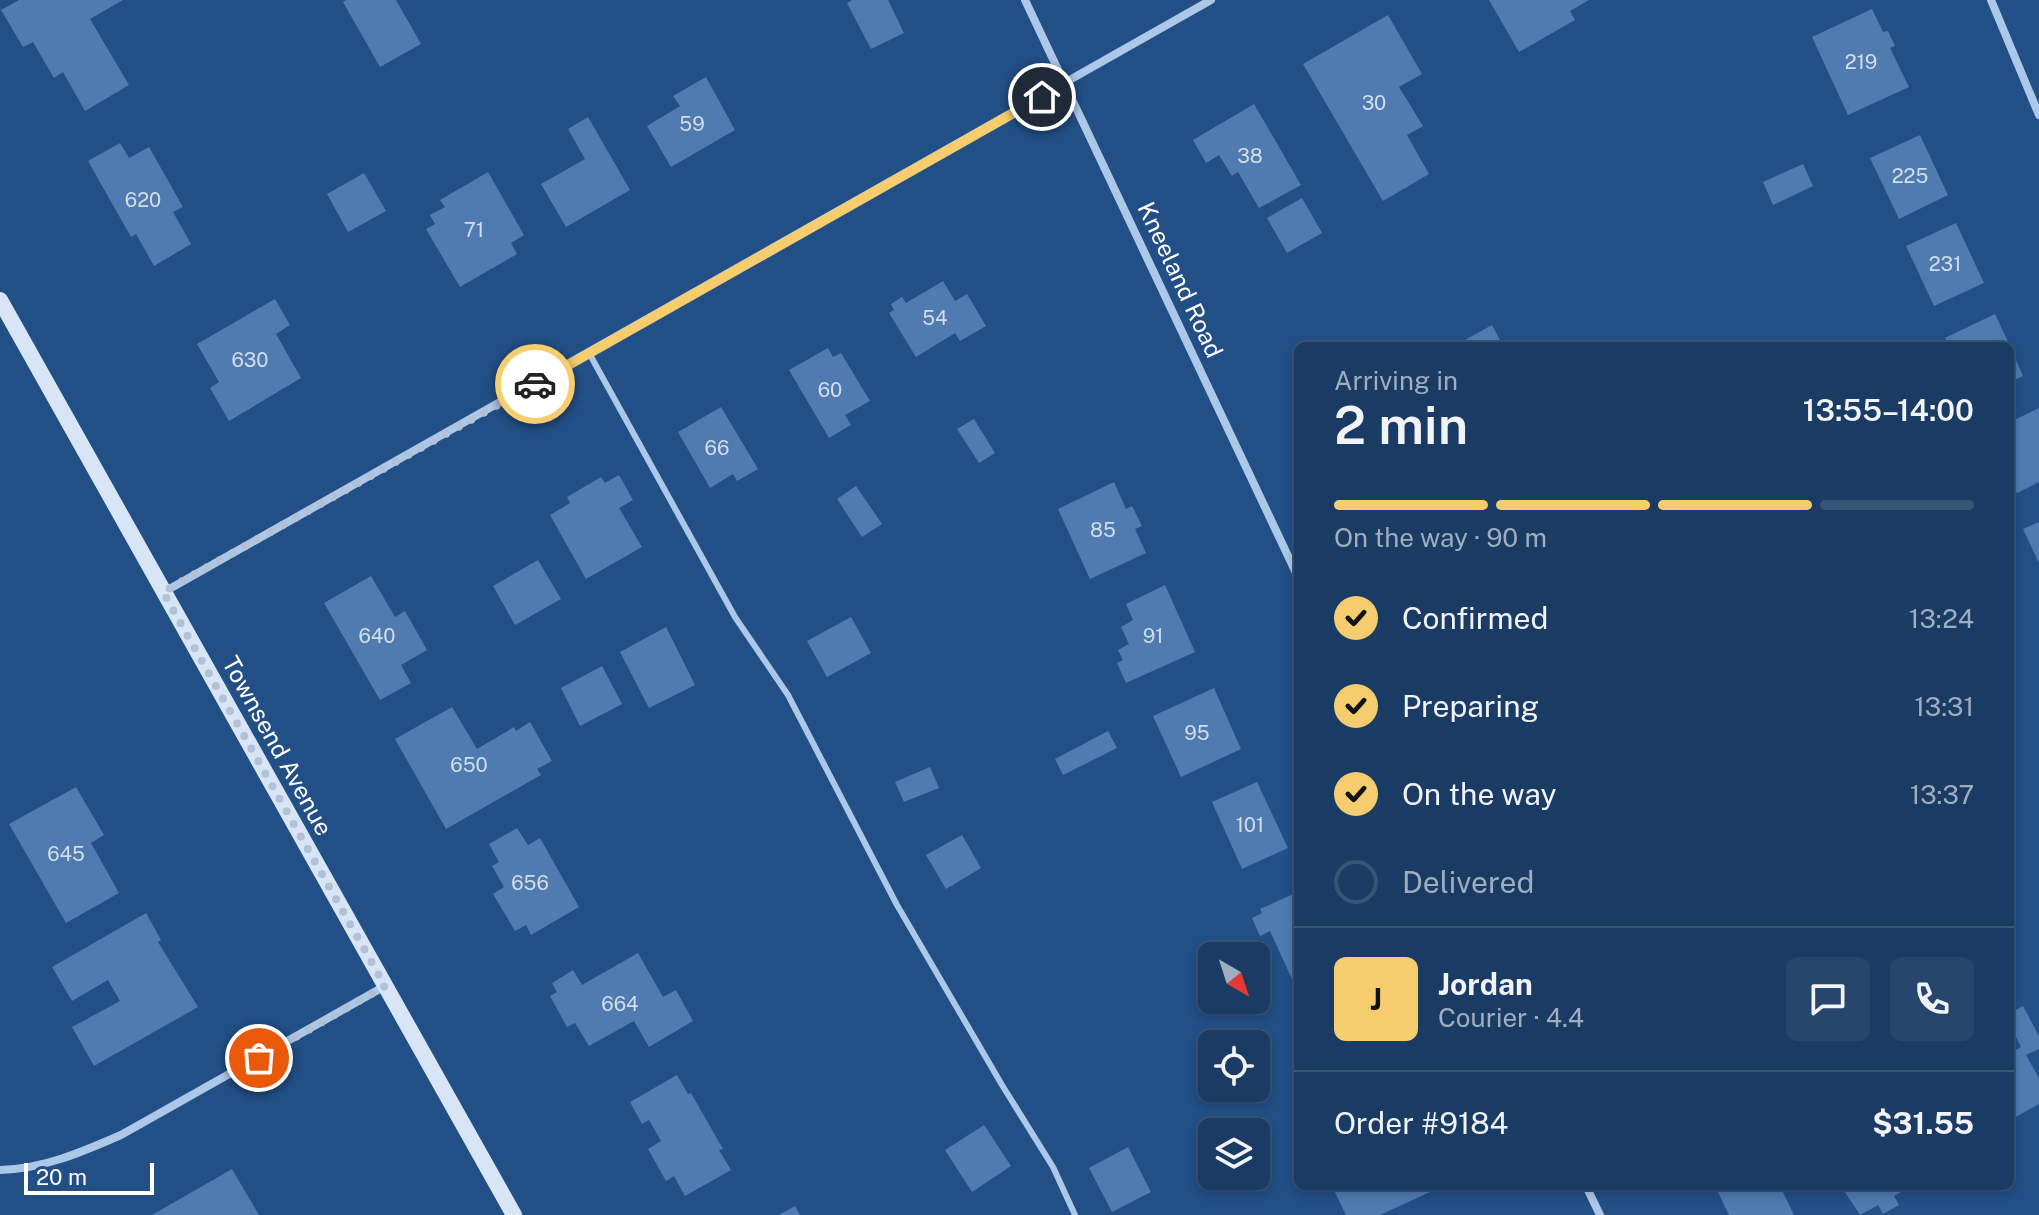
<!DOCTYPE html>
<meta charset="utf-8">
<style>
body{margin:0;font-family:"Public Sans",sans-serif;background:#27466d;color:#f1f3f6;height:100vh;display:flex;flex-direction:column;font-size:30px;white-space:nowrap}
*{box-sizing:border-box;margin:0}
p{font-size:26px;color:#9fadbf}
.icon{flex:none;width:44px;height:44px;fill:none;stroke:currentColor;stroke-width:2;stroke-linecap:round;stroke-linejoin:round}
.map{position:relative;flex:1;overflow:hidden}
.sheet{position:absolute;left:1294px;top:342px;width:720px;height:848px;display:flex;flex-direction:column;background:#1a3b64;border-radius:12px;box-shadow:0 4px 12px #0003,0 0 0 2px #385578}
.sheet>*{flex:none}
.needle{width:52px;rotate:141deg}
.tools{position:absolute;left:1198px;top:942px;display:grid;gap:16px}
.tools a{display:grid;place-items:center;width:72px;height:72px;border-radius:12px;background:#1a3b64;box-shadow:0 4px 12px #0003,0 0 0 2px #385578;font-size:40px}
.scale{position:absolute;left:24px;bottom:20px;width:130px;box-sizing:border-box;padding-left:8px;border:4px solid #fff;border-top:0;font-size:22px;line-height:28px;white-space:nowrap;color:#fff;-webkit-text-stroke:6px #224f86;paint-order:stroke}
.pin{position:absolute;display:grid;place-items:center;width:68px;height:68px;color:#fff;margin:-34px;border:4px solid #fff;border-radius:50%;box-shadow:0 2px 8px #0007}
.courier{position:absolute;display:grid;place-items:center;width:80px;height:80px;margin:-40px;border:6px solid #f5cd6e;border-radius:50%;background:#fff;color:#222;box-shadow:0 2px 10px #0007}
.summary em{font-style:normal;font-weight:600}
.summary div{display:flex;flex-direction:column-reverse}
.summary{display:flex;align-items:center;justify-content:space-between;height:136px;padding:0 40px}
h1{font-size:52px;font-weight:600;line-height:60px}
.bar{display:grid;grid-template-columns:repeat(4,1fr);gap:12px 8px;align-content:center;height:96px;padding:0 40px}
.bar i{height:10px;border-radius:6px;background:#385578}
.bar .current{background:#f5cd6e}
.bar p{grid-column:span 4}
.line{display:flex;align-items:center;gap:20px;padding:0 40px;border-top:2px solid #385578}
.line div{flex:1}
.round{display:grid;place-items:center;flex:none;width:84px;height:84px;border-radius:12px;background:#27466d}
ol{padding:0 40px;list-style:none}
li{display:flex;align-items:center;gap:24px;height:88px}
li p{margin-inline-start:auto}
li .icon{padding:8px;border-radius:50%;background:#f5cd6e;color:#111;stroke-width:4}
li:last-child{color:#9fadbf}
li i{width:44px;height:44px;border:4px solid #385578;border-radius:50%}
.map>svg:first-child{display:block}
</style>
<div class="map">
<svg width="2039" height="1215" viewBox="0 0 2039 1215">
<rect width="100%" height="100%" fill="#224f86"/>
<g fill="#4f7bb0">
<path d="M19,0h104l-33,19 39,66 -44,26 -22,-39 -9,6 -21,-36 -10,5 -22,-37z"/>
<path d="M346,0h50l25,44 -41,23 -37,-65z"/>
<path d="M852,0h36l16,33 -33,16 -24,-46z"/>
<path d="M1489,0h100l-19,11 5,9 -56,32z"/>
<path d="M1872,9l11,23 5,-1 7,15 -5,2 19,39 -61,28 -36,-78z"/>
<path d="M1388,15l34,59 -23,13 24,39 -16,9 22,39 -46,27 -80,-137z"/>
<path d="M706,77l29,53 -64,37 -24,-41 33,-20 -7,-10z"/>
<path d="M1254,104l47,81 -42,23 -21,-36 -6,4 -13,-21 -13,8 -13,-23z"/>
<path d="M588,117l42,73 -64,37 -25,-43 44,-25 -17,-30z"/>
<path d="M1920,135l28,60 -49,24 -29,-61z"/>
<path d="M120,143l9,15 20,-11 34,60 -10,5 18,32 -37,22 -18,-32 -5,3 -43,-76z"/>
<path d="M1803,164l10,22 -40,19 -10,-23z"/>
<path d="M488,172l36,63 -13,8 6,11 -57,33 -34,-58 9,-5 -5,-9 15,-8 -5,-7z"/>
<path d="M364,173l22,38 -38,21 -21,-38z"/>
<path d="M1302,198l20,35 -35,20 -20,-35z"/>
<path d="M1956,223l28,60 -50,23 -28,-60z"/>
<path d="M943,281l12,20 12,-7 19,32 -26,15 -5,-8 -39,24 -27,-44 5,-3 -3,-6 11,-7 4,6z"/>
<path d="M275,299l15,26 -14,9 25,44 -72,43 -19,-33 9,-6 -22,-38z"/>
<path d="M1995,314l15,32h-61l-4,-8z"/>
<path d="M1492,325l11,21h-49z"/>
<path d="M2010,347l13,29 -13,6z"/>
<path d="M828,348l5,9 8,-4 29,48 -25,14 6,10 -22,13 -40,-68z"/>
<path d="M721,407l37,62 -21,12 -4,-7 -23,14 -32,-56z"/>
<path d="M2039,408v74l-22,11 -7,-14v-57z"/>
<path d="M974,419l21,34 -16,10 -22,-34z"/>
<path d="M619,475l14,25 -14,8 23,39 -56,32 -36,-64 20,-12 -3,-6 34,-20 4,6z"/>
<path d="M1114,482l12,27 6,-3 10,20 -7,3 11,24 -56,26 -32,-70z"/>
<path d="M856,486l26,38 -20,13 -25,-38z"/>
<path d="M2039,522v41l-16,-34z"/>
<path d="M538,560l23,39 -46,26 -22,-39z"/>
<path d="M371,576l24,41 10,-6 22,39 -26,15 10,18 -31,17 -56,-97z"/>
<path d="M1165,585l30,67 -69,31 -9,-20 6,-3 -5,-10 11,-6 -8,-17 12,-7 -7,-16z"/>
<path d="M851,617l20,36 -44,24 -20,-36z"/>
<path d="M666,627l29,58 -46,23 -29,-56z"/>
<path d="M602,666l20,38 -42,22 -19,-38z"/>
<path d="M1214,688l27,61 -60,28 -28,-61z"/>
<path d="M452,707l25,42 37,-22 2,4 14,-9 22,39 -15,8 4,6 -95,54 -51,-90z"/>
<path d="M1108,731l9,17 -54,27 -8,-16z"/>
<path d="M930,767l9,21 -35,14 -9,-20z"/>
<path d="M1257,782l31,66 -46,21 -30,-67z"/>
<path d="M76,787l28,48 -13,8 28,50 -53,30 -57,-99z"/>
<path d="M517,828l11,17 12,-7 39,69 -48,28 -5,-10 -11,6 -22,-37 11,-7 -12,-21 7,-4 -10,-18z"/>
<path d="M962,835l19,33 -35,21 -20,-34z"/>
<path d="M1298,892v85l-6,2 -22,-48 -10,5 -8,-18 10,-5 -2,-4z"/>
<path d="M146,913l15,27 -3,2 40,65 -104,59 -22,-39 48,-26 -12,-21 -36,21 -20,-34z"/>
<path d="M638,953l25,44 13,-7 17,31 -44,26 -15,-26 -45,25 -14,-23 -8,4 -17,-31 7,-4 -5,-9 21,-13 9,15z"/>
<path d="M2023,1006l16,30v13l-13,6 13,23v26l-29,16v-55l4,-2 -4,-10 11,-6 -11,-22v-12z"/>
<path d="M677,1075l11,19 3,-1 32,56 -4,1 12,20 -46,26 -11,-20 -8,5 -18,-32 13,-8 -12,-21 -7,4 -12,-22z"/>
<path d="M984,1125l27,41 -39,26 -27,-42z"/>
<path d="M1128,1147l23,45 -39,20 -23,-44z"/>
<path d="M232,1169l27,46h-107z"/>
<path d="M1332,1186h111l-63,29h-34z"/>
<path d="M1715,1186h65l14,29h-65z"/>
<path d="M1841,1186h71l-18,10 5,9 -16,9 -5,-9 -18,10z"/>
<path d="M795,1206l5,9h-21z"/>
</g>
<g fill="none" stroke-linecap="round" stroke-linejoin="round">
<path stroke="#acc8e9" stroke-width="6" d="M589,353l146,264 53,78 109,210 105,180 51,82 22,48"/>
<g stroke="#acc8e9" stroke-width="8">
<path d="M1025,0l273,577"/>
<path d="M1991,0l48,115"/>
<path d="M164,592l1047,-592"/>
<path d="M0,1170c43,-1 82,-18 121,-35l264,-149"/>
<path d="M1586,1186l14,29"/>
</g>
<path stroke="#d7e5f7" stroke-width="16" d="M0,300l514,915"/>
</g>
<g fill="none" stroke-linecap="round" stroke-linejoin="round">
<path stroke="#b2c1d5" stroke-width="8" stroke-dasharray="0 14.4" d="M259,1058l126,-72 -222,-394 372,-208"/>
<path stroke="#f5cd6e" stroke-width="10" d="M535,384l507,-287"/>
</g>
<g text-anchor="middle" stroke-width="8" stroke-linejoin="round" paint-order="stroke">
<g font-size="20" fill="#d3deeb">
<text x="1861" y="69">219</text>
<text x="1374" y="110">30</text>
<text x="692" y="131">59</text>
<text x="1250" y="163">38</text>
<text x="1910" y="183">225</text>
<text x="143" y="207">620</text>
<text x="474" y="237">71</text>
<text x="1945" y="271">231</text>
<text x="935" y="325">54</text>
<text x="250" y="367">630</text>
<text x="830" y="397">60</text>
<text x="717" y="455">66</text>
<text x="1103" y="537">85</text>
<text x="377" y="643">640</text>
<text x="1153" y="643">91</text>
<text x="1197" y="740">95</text>
<text x="469" y="772">650</text>
<text x="1250" y="832">101</text>
<text x="66" y="861">645</text>
<text x="530" y="890">656</text>
<text x="620" y="1011">664</text>
</g>
<g font-size="24" fill="#fff" stroke="#224f86">
<text transform="translate(1180 280) rotate(65)" y="8">Kneeland Road</text>
<text transform="translate(277 746) rotate(61)" y="8">Townsend Avenue</text>
</g>
</g>
</svg>
<div class="tools">
<a><svg class="needle" viewBox="-14 -14 28 28"><path d="M0-13l5 13h-10z" fill="#e53935"/><path d="M0 13l5-13h-10z" fill="#9fadbf"/></svg></a>
<a><svg class="icon" aria-label="locate" viewBox="0 0 24 24"><circle cx="12" cy="12" r="6"/><path d="M12 2v4M12 18v4M2 12h4M18 12h4"/></svg></a>
<a><svg class="icon" aria-label="layers" viewBox="0 0 24 24"><path d="M12 4l9 5-9 5-9-5zM3 14l9 5 9-5"/></svg></a>
</div>
<div class="scale">20 m</div>
<div class="pin" style="left:259px;top:1058px;background:#ea580c"><svg class="icon" aria-label="bag" viewBox="0 0 24 24"><path d="M5 8h14l-1 12H6zM9 8a3 3 0 0 1 6 0"/></svg></div>
<div class="pin" style="left:1042px;top:97px;background:#1f2937"><svg class="icon" aria-label="home" viewBox="0 0 24 24"><path d="M3 11l9-7 9 7M6 9v11h12V9"/></svg></div>
<div class="courier" style="left:535px;top:384px"><svg class="icon" aria-label="car" viewBox="0 0 24 24"><path d="M5 17H2v-5l4-1 3-4h7l3 4 3 1v5h-3M9 17h6M6 11h13"/><circle cx="7" cy="17" r="2"/><circle cx="17" cy="17" r="2"/></svg></div>
<section class="sheet">
<div class="summary"><div><h1>2 min</h1><p>Arriving in</p></div><em>13:55–14:00</em></div>
<div class="bar"><i class="current"></i><i class="current"></i><i class="current"></i><i></i><p>On the way · 90 m</p></div>
<ol>
<li><svg class="icon" aria-label="check" viewBox="0 0 24 24"><path d="M5 12l5 5 9-10"/></svg>Confirmed<p>13:24</p></li>
<li><svg class="icon" aria-label="check" viewBox="0 0 24 24"><path d="M5 12l5 5 9-10"/></svg>Preparing<p>13:31</p></li>
<li><svg class="icon" aria-label="check" viewBox="0 0 24 24"><path d="M5 12l5 5 9-10"/></svg>On the way<p>13:37</p></li>
<li><i></i>Delivered</li>
</ol>
<div class="line" style="height:144px"><b class="round" style="background:#f5cd6e;color:#111">J</b><div><b>Jordan</b><p>Courier · 4.4</p></div><a class="round"><svg class="icon" aria-label="chat" viewBox="0 0 24 24"><path d="M4 5h16v11H9l-5 4z"/></svg></a><a class="round"><svg class="icon" aria-label="phone" viewBox="0 0 24 24"><path d="M5 4h4l2 5-3 2q2 4 5 5l2-3 5 2v4C11 20 4 13 5 4z"/></svg></a></div>
<div class="line" style="height:104px"><div>Order #9184</div><b>$31.55</b></div>
</section>
</div>
